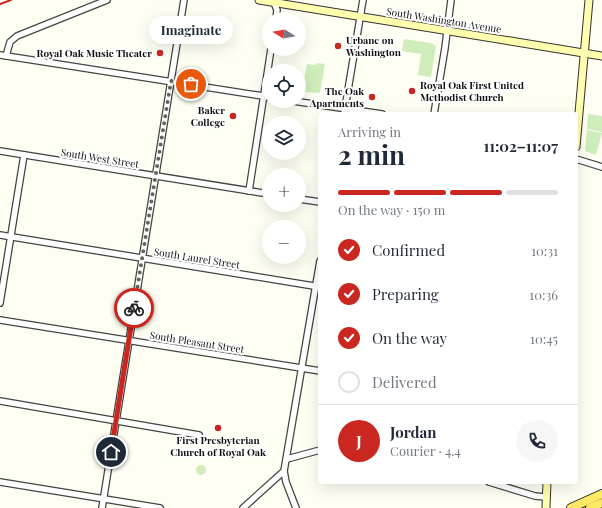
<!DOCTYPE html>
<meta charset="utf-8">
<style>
body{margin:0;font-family:"Playfair Display",serif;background:#f6f6f7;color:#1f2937;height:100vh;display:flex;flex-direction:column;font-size:15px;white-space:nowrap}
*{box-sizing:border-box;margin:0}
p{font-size:13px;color:#747a83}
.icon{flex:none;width:22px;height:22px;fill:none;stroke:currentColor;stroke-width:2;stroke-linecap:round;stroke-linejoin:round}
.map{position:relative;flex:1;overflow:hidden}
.side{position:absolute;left:318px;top:112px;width:260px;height:372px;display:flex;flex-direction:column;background:#fff;border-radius:4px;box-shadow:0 4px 16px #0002}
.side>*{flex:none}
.needle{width:26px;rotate:281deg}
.tools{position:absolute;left:262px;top:12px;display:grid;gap:8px}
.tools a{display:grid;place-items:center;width:44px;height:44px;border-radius:50%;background:#fff;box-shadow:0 4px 16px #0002;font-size:20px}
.pin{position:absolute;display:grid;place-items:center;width:34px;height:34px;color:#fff;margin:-17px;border:2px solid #fff;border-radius:50%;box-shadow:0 1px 4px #0007}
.courier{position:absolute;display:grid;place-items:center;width:40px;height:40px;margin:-20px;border:3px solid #c9271f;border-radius:50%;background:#fff;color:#222;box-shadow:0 1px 5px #0007}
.bubble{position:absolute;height:28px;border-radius:14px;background:#fff;box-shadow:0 4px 16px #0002;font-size:13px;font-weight:700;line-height:28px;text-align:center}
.headline em{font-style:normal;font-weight:700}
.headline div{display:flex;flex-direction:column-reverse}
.headline{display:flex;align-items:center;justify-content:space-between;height:68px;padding:0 20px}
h1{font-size:26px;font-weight:700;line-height:30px}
.bar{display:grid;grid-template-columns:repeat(4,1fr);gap:6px 4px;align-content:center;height:48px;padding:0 20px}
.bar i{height:5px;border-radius:3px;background:#e0e1e3}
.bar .current{background:#c9271f}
.bar p{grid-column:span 4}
.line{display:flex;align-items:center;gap:10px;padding:0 20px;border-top:1px solid #e0e1e3}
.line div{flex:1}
.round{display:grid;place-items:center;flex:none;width:42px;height:42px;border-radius:21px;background:#f6f6f7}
ol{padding:0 20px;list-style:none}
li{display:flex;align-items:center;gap:12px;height:44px}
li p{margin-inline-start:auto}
li .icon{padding:4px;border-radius:50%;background:#c9271f;color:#fff;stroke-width:4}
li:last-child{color:#747a83}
li i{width:22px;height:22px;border:2px solid #e0e1e3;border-radius:50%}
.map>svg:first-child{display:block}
</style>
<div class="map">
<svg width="602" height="508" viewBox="0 0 602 508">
<rect width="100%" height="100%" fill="#fffef3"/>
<g fill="#cfedba">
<path d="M404,39l27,4 5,3 -5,31 -13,-2 3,-21 -19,-3z"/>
<path d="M316,63l9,1 -5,29 -18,-1 5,-28 9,1z"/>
<path d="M588,114l14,2v16l-15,-3z"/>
<path d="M587,130l15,3 -6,22 -11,-4z"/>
<circle cx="201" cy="470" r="5"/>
</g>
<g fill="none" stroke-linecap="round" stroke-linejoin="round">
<defs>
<g id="street">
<path d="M273,0l4,10 -1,9"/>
<path d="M0,55l269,42"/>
<path d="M6,56l4,-14 7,-6 90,-36"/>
<path d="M293,101l89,13"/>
<path d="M344,114l19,-114"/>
<path d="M434,114l11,-66 6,-48"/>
<path d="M0,151l269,43"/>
<path d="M576,159l26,8"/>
<path d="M249,191l22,-142"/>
<path d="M299,199l21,3"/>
<path d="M0,235l320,52"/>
<path d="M0,303l24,-148"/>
<path d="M0,320l320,51"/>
<path d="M0,401l199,34"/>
<path d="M287,459l33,-9"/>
<path d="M0,482l160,26"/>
<path d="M489,482l46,14 10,1"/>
<path d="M102,508l82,-508"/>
<path d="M243,508l41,-37"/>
<path d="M296,508l-10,-26 -2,-11 36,-210"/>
</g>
<g id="secondary">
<path d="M259,0l343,56"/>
<path d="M576,147l13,-147"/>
<path d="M546,508l1,-26"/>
</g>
<g id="primary">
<path d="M571,508l31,-14"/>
<path d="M590,508l12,-5"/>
</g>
</defs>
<use href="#street" stroke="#434343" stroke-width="8"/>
<use href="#secondary" stroke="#323232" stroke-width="9"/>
<use href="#primary" stroke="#212121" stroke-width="10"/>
<use href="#street" stroke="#fff" stroke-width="5.5"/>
<use href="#secondary" stroke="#fffeae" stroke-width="7"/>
<use href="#primary" stroke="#ffe863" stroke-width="8"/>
<path stroke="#c9271f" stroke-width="2" d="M0,4l11,-4"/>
</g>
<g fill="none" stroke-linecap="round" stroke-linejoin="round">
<path stroke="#64635f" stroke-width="4" stroke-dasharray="0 7.2" d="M134,308l37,-227 20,3"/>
<path stroke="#c9271f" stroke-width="5" d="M111,452l23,-144"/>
</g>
<g fill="#c9271f" stroke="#fff" stroke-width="1.5">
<circle cx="338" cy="46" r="4"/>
<circle cx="160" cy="53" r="4"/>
<circle cx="412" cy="91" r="4"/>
<circle cx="372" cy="97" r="4"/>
<circle cx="233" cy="116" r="4"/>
<circle cx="218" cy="428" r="4"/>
</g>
<g text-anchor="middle" stroke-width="4" stroke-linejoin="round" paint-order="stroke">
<g font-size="10" fill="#101010" stroke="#fff">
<text transform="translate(444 20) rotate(9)" y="4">South Washington Avenue</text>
<text transform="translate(100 158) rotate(9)" y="4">South West Street</text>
<text transform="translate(197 258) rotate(9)" y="4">South Laurel Street</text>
<text transform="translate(197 342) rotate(9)" y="4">South Pleasant Street</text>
</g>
<g font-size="10" font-weight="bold" fill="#101010" stroke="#fff" text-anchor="end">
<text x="346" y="44" text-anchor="start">Urbane on<tspan x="346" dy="12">Washington</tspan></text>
<text x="152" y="57">Royal Oak Music Theater</text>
<text x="420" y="89" text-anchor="start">Royal Oak First United<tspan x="420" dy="12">Methodist Church</tspan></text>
<text x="364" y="95">The Oak<tspan x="364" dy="12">Apartments</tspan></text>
<text x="225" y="114">Baker<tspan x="225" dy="12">College</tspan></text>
<text x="218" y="444" text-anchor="middle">First Presbyterian<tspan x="218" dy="12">Church of Royal Oak</tspan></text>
</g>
</g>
</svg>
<div class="tools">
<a><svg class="needle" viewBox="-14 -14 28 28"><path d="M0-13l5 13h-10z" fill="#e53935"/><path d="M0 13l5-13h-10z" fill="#747a83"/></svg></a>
<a><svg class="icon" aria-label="locate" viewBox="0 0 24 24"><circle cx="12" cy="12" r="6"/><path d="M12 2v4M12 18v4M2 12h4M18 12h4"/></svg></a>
<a><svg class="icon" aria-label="layers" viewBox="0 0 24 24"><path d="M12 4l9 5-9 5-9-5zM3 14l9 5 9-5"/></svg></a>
<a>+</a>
<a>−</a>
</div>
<div class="pin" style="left:191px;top:84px;background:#ea580c"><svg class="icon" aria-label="bag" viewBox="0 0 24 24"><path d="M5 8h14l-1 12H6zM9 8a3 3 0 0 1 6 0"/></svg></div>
<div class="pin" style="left:111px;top:452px;background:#1f2937"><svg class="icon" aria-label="home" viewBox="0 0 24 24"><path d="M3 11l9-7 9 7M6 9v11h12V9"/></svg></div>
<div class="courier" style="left:134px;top:308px"><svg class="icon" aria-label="bike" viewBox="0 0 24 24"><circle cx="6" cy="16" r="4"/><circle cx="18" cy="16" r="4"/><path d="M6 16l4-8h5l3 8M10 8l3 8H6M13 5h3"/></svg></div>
<div class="bubble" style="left:149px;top:16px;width:84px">Imaginate</div>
<section class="side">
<div class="headline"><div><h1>2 min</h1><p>Arriving in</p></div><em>11:02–11:07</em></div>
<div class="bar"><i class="current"></i><i class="current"></i><i class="current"></i><i></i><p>On the way · 150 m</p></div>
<ol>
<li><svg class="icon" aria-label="check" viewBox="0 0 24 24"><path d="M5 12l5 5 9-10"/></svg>Confirmed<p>10:31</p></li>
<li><svg class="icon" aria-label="check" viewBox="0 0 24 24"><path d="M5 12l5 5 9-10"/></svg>Preparing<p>10:36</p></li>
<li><svg class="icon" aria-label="check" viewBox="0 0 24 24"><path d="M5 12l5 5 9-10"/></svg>On the way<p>10:45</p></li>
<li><i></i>Delivered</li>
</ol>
<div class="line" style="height:72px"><b class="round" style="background:#c9271f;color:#fff">J</b><div><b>Jordan</b><p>Courier · 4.4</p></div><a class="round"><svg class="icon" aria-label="phone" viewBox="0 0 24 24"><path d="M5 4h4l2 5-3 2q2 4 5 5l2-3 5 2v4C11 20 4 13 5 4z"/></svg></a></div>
</section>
</div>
